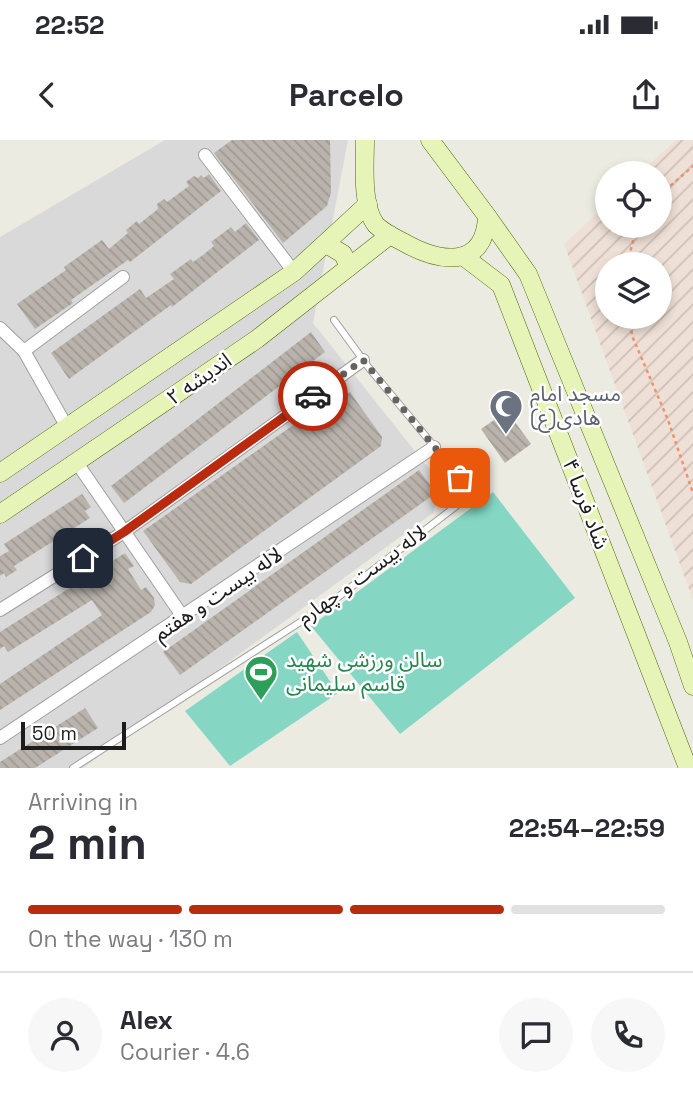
<!DOCTYPE html>
<meta charset="utf-8">
<style>
body{margin:0;font-family:"Space Grotesk","Noto Sans Arabic",sans-serif;background:#f7f7f7;color:#2b2b33;height:100vh;display:flex;flex-direction:column;font-size:26px;white-space:nowrap}
*{box-sizing:border-box;margin:0}
p{font-size:23px;color:#7c7c81}
.icon{flex:none;width:38px;height:38px;fill:none;stroke:currentColor;stroke-width:2;stroke-linecap:round;stroke-linejoin:round}
.map{position:relative;height:628px;overflow:hidden}
.side{display:flex;flex-direction:column;background:#fff;flex:1}
.side>*{flex:none}
.fabs{position:absolute;left:595px;top:21px;display:grid;gap:14px}
.fabs a{display:grid;place-items:center;width:77px;height:77px;border-radius:50%;background:#fff;box-shadow:0 4px 10px #0003;font-size:35px}
.scale{position:absolute;left:21px;bottom:18px;width:105px;box-sizing:border-box;padding-left:7px;border:4px solid #1c1c1c;border-top:0;font-size:19px;line-height:24px;white-space:nowrap;color:#1c1c1c;-webkit-text-stroke:5px #fff;paint-order:stroke}
.pin{position:absolute;display:grid;place-items:center;width:60px;height:60px;color:#fff;margin:-30px;border-radius:14px;box-shadow:0 4px 10px #0006}
.courier{position:absolute;display:grid;place-items:center;width:70px;height:70px;margin:-35px;border:5px solid #b92a0e;border-radius:50%;background:#fff;color:#222;box-shadow:0 2px 9px #0007}
.headline em{font-style:normal;font-weight:800}
.headline div{display:flex;flex-direction:column-reverse}
.headline{display:flex;align-items:center;justify-content:space-between;height:119px;padding:0 28px}
h1{font-size:46px;font-weight:800;line-height:52px}
.bar{display:grid;grid-template-columns:repeat(4,1fr);gap:10px 7px;align-content:center;height:84px;padding:0 28px}
.bar i{height:9px;border-radius:5px;background:#e1e1e2}
.bar .selected{background:#b92a0e}
.bar p{grid-column:span 4}
.line{display:flex;align-items:center;gap:18px;padding:0 28px;border-top:2px solid #e1e1e2}
.line div{flex:1}
.round{display:grid;place-items:center;flex:none;width:74px;height:74px;border-radius:37px;background:#f7f7f7}
.status{display:flex;justify-content:space-between;align-items:center;height:49px;padding:0 35px;background:#fff;direction:ltr}
.status svg{height:19px;fill:currentColor}
header{display:flex;justify-content:space-between;align-items:center;height:91px;padding:0 28px;background:#fff;font-size:32px;font-weight:800}
.map>svg:first-child{display:block}
</style>
<div class="status"><b>22:52</b><svg viewBox="0 0 49 12"><path d="M0 12V9h3v3zM5 12V6h3v6zM10 12V3h3v9zM15 12V0h3v12zM26 1h20v11H26zM47 4h2v5h-2z"/></svg></div>
<header><svg class="icon" aria-label="back" viewBox="0 0 24 24"><path d="M15 5l-7 7 7 7"/></svg>Parcelo<svg class="icon" aria-label="share" viewBox="0 0 24 24"><path d="M12 15V3M7 8l5-5 5 5M5 13v7h14v-7"/></svg></header>
<div class="map">
<svg width="693" height="628" viewBox="0 0 693 628">
<defs>
<pattern id="military-furrows" width="10" height="10" patternUnits="userSpaceOnUse" patternTransform="scale(1.75)"><rect width="10" height="10" fill="#eee0d6"/><path d="M-1 1l2-2M0 10L10 0M9 11l2-2" fill="none" stroke="#ccc0b7"/></pattern>
<pattern id="building-back-hatch" width="6" height="6" patternUnits="userSpaceOnUse" patternTransform="scale(1.75)"><rect width="6" height="6" fill="#b9b3ac"/><path d="M-1 5l2 2M0 0l6 6M5-1l2 2" fill="none" stroke="#9e9993"/></pattern>
</defs>
<rect width="100%" height="100%" fill="#ecebe2"/>
<path fill="#dad9d9" d="M165,0h183l-35,183 129,162 -9,28 -350,255h-83v-531z"/>
<path fill="url(#military-furrows)" fill-rule="evenodd" d="M676,0h17v460l-129,-356 43,-40v22h53v-53h-20zM607,124h53v53h-53z"/>
<g fill="#85d7c4">
<path d="M493,352l82,106 -175,136 -89,-108z"/>
<path d="M297,492l41,61 -108,73 -45,-55z"/>
</g>
<g fill="url(#building-back-hatch)">
<path d="M232,0h98l1,53 -4,13 -44,37 -69,-90z"/>
<path d="M209,34l12,17 -91,71 -2,-2 -57,40 2,3 -38,26 -18,-25 49,-34 -2,-3 38,-27 7,9 19,-16 -2,-3 11,-9 2,3 19,-15 -1,-5 7,-5 3,3 22,-16 -3,-4 8,-6 4,2 3,-3 3,3z"/>
<path d="M246,83l13,17 -87,67 -1,-2 -102,74 -18,-26 89,-64 6,9 28,-19 -4,-5 21,-15 2,3 10,-7 11,-9 -3,-4 20,-15 4,5z"/>
<path d="M311,192l14,20 -201,151 -13,-17z"/>
<path d="M350,252l32,45 -1,9 -190,138 -11,-2 -37,-51 180,-127 3,4z"/>
<path d="M507,271l24,33 -26,19 -24,-34z"/>
<path d="M419,330l17,23 -256,182 -17,-23z"/>
<path d="M82,354l9,13 -6,4 5,7 -76,48 3,4 -11,7 -2,-4 -4,3v-20l9,-5 -5,-7z"/>
<path d="M125,413l9,13 -6,3 13,21 5,-3 8,11 1,7 -4,7 -151,98v-26l102,-69 -10,-15 -84,52 -4,-6 -4,3v-17z"/>
<path d="M85,568l13,20 -63,40h-35v-6z"/>
</g>
<g fill="none" stroke-linecap="round" stroke-linejoin="round">
<defs>
<path id="lane" d="M73,628l260,-167 140,-108 -104,-125 -35,-48"/>
<g id="street">
<path d="M205,15l89,117"/>
<path d="M0,188l24,23 44,78"/>
<path d="M24,211l99,-74"/>
<path d="M77,323l106,154"/>
<path d="M0,470l124,-78 239,-172"/>
<path d="M0,598l434,-291"/>
</g>
<g id="secondary">
<path d="M365,0c0,23 -4,66 11,85 7,7 19,13 27,17 35,20 82,29 84,-26l-57,-76"/>
<path d="M487,76l41,58 150,368 15,44"/>
<path d="M326,104l17,10 6,13"/>
<path d="M463,116l38,29 187,483"/>
<path d="M0,333l294,-201 74,-68"/>
<path d="M0,374l257,-175 133,-104"/>
</g>
</defs>
<use href="#lane" stroke="#a0a0a0" stroke-width="8"/>
<use href="#street" stroke="#a0a0a0" stroke-width="14"/>
<use href="#secondary" stroke="#50690c" stroke-width="19"/>
<g stroke="#ef9270" stroke-width="2.5" stroke-dasharray="3.5 3.5" stroke-linecap="butt">
<path d="M660,55l33,-29"/>
<path d="M627,124l10,-38"/>
<path d="M628,177l5,21 35,82 25,73"/>
</g>
<use href="#lane" stroke="#fff" stroke-width="6"/>
<use href="#street" stroke="#fff" stroke-width="12"/>
<use href="#secondary" stroke="#e7f4b8" stroke-width="18"/>
</g>
<g fill="none" stroke-linecap="round" stroke-linejoin="round">
<path stroke="#656461" stroke-width="7" stroke-dasharray="0 12.6" d="M313,256l50,-36 97,118"/>
<path stroke="#b92a0e" stroke-width="9" d="M83,418l41,-26 189,-136"/>
</g>
<defs>
<symbol id="mosque-pin" viewBox="-11 -11 22 30"><path d="M0 17L-7.5 6A9.5 9.5 0 1 1 7.5 6Z" fill="#6b7280" stroke="#fff"/><path d="M3.5-4.9A6 6 0 1 0 3.5 4.9A5 5 0 1 1 3.5-4.9Z" fill="#fff"/></symbol>
<symbol id="stadium-pin" viewBox="-11 -11 22 30"><path d="M0 17L-7.5 6A9.5 9.5 0 1 1 7.5 6Z" fill="#2e9e5b" stroke="#fff"/><path d="M0-5a6.5 5 0 1 0 0 10a6.5 5 0 1 0 0-10ZM-3.5-1.8h7v3.6h-7Z" fill="#fff"/></symbol>
</defs>
<g fill-rule="evenodd">
<use href="#mosque-pin" x="487" y="247" width="38" height="52"/>
<use href="#stadium-pin" x="242" y="513" width="38" height="52"/>
</g>
<g text-anchor="middle" stroke-width="5" stroke-linejoin="round" paint-order="stroke">
<g font-size="21" fill="#1c1c1c" stroke="#fff">
<text transform="translate(199 239) rotate(-35)" y="7">اندیشه ۲</text>
<text transform="translate(586 364) rotate(69)" y="7">شاد فرسا ۴</text>
<text transform="translate(362 435) rotate(-36)" y="7">لاله بیست و چهارم</text>
<text transform="translate(218 454) rotate(-34)" y="7">لاله بیست و هفتم</text>
</g>
<g font-size="21" fill="#5b616d" stroke="#fff" text-anchor="start">
<text x="530" y="261">مسجد امام<tspan x="530" dy="24">هادی(ع)</tspan></text>
</g>
<g font-size="21" fill="#27864d" stroke="#fff" text-anchor="start">
<text x="286" y="527">سالن ورزشی شهید<tspan x="286" dy="24">قاسم سلیمانی</tspan></text>
</g>
</g>
</svg>
<div class="fabs">
<a><svg class="icon" aria-label="locate" viewBox="0 0 24 24"><circle cx="12" cy="12" r="6"/><path d="M12 2v4M12 18v4M2 12h4M18 12h4"/></svg></a>
<a><svg class="icon" aria-label="layers" viewBox="0 0 24 24"><path d="M12 4l9 5-9 5-9-5zM3 14l9 5 9-5"/></svg></a>
</div>
<div class="scale">50 m</div>
<div class="pin" style="left:460px;top:338px;background:#ea580c"><svg class="icon" aria-label="bag" viewBox="0 0 24 24"><path d="M5 8h14l-1 12H6zM9 8a3 3 0 0 1 6 0"/></svg></div>
<div class="pin" style="left:83px;top:418px;background:#1f2937"><svg class="icon" aria-label="home" viewBox="0 0 24 24"><path d="M3 11l9-7 9 7M6 9v11h12V9"/></svg></div>
<div class="courier" style="left:313px;top:256px"><svg class="icon" aria-label="car" viewBox="0 0 24 24"><path d="M5 17H2v-5l4-1 3-4h7l3 4 3 1v5h-3M9 17h6M6 11h13"/><circle cx="7" cy="17" r="2"/><circle cx="17" cy="17" r="2"/></svg></div>
</div>
<section class="side">
<div class="headline"><div><h1>2 min</h1><p>Arriving in</p></div><em>22:54–22:59</em></div>
<div class="bar"><i class="selected"></i><i class="selected"></i><i class="selected"></i><i></i><p>On the way · 130 m</p></div>
<div class="line" style="height:126px"><a class="round"><svg class="icon" aria-label="person" viewBox="0 0 24 24"><circle cx="12" cy="8" r="4"/><path d="M4 21q1-7 8-7t8 7"/></svg></a><div><b>Alex</b><p>Courier · 4.6</p></div><a class="round"><svg class="icon" aria-label="chat" viewBox="0 0 24 24"><path d="M4 5h16v11H9l-5 4z"/></svg></a><a class="round"><svg class="icon" aria-label="phone" viewBox="0 0 24 24"><path d="M5 4h4l2 5-3 2q2 4 5 5l2-3 5 2v4C11 20 4 13 5 4z"/></svg></a></div>
</section>
